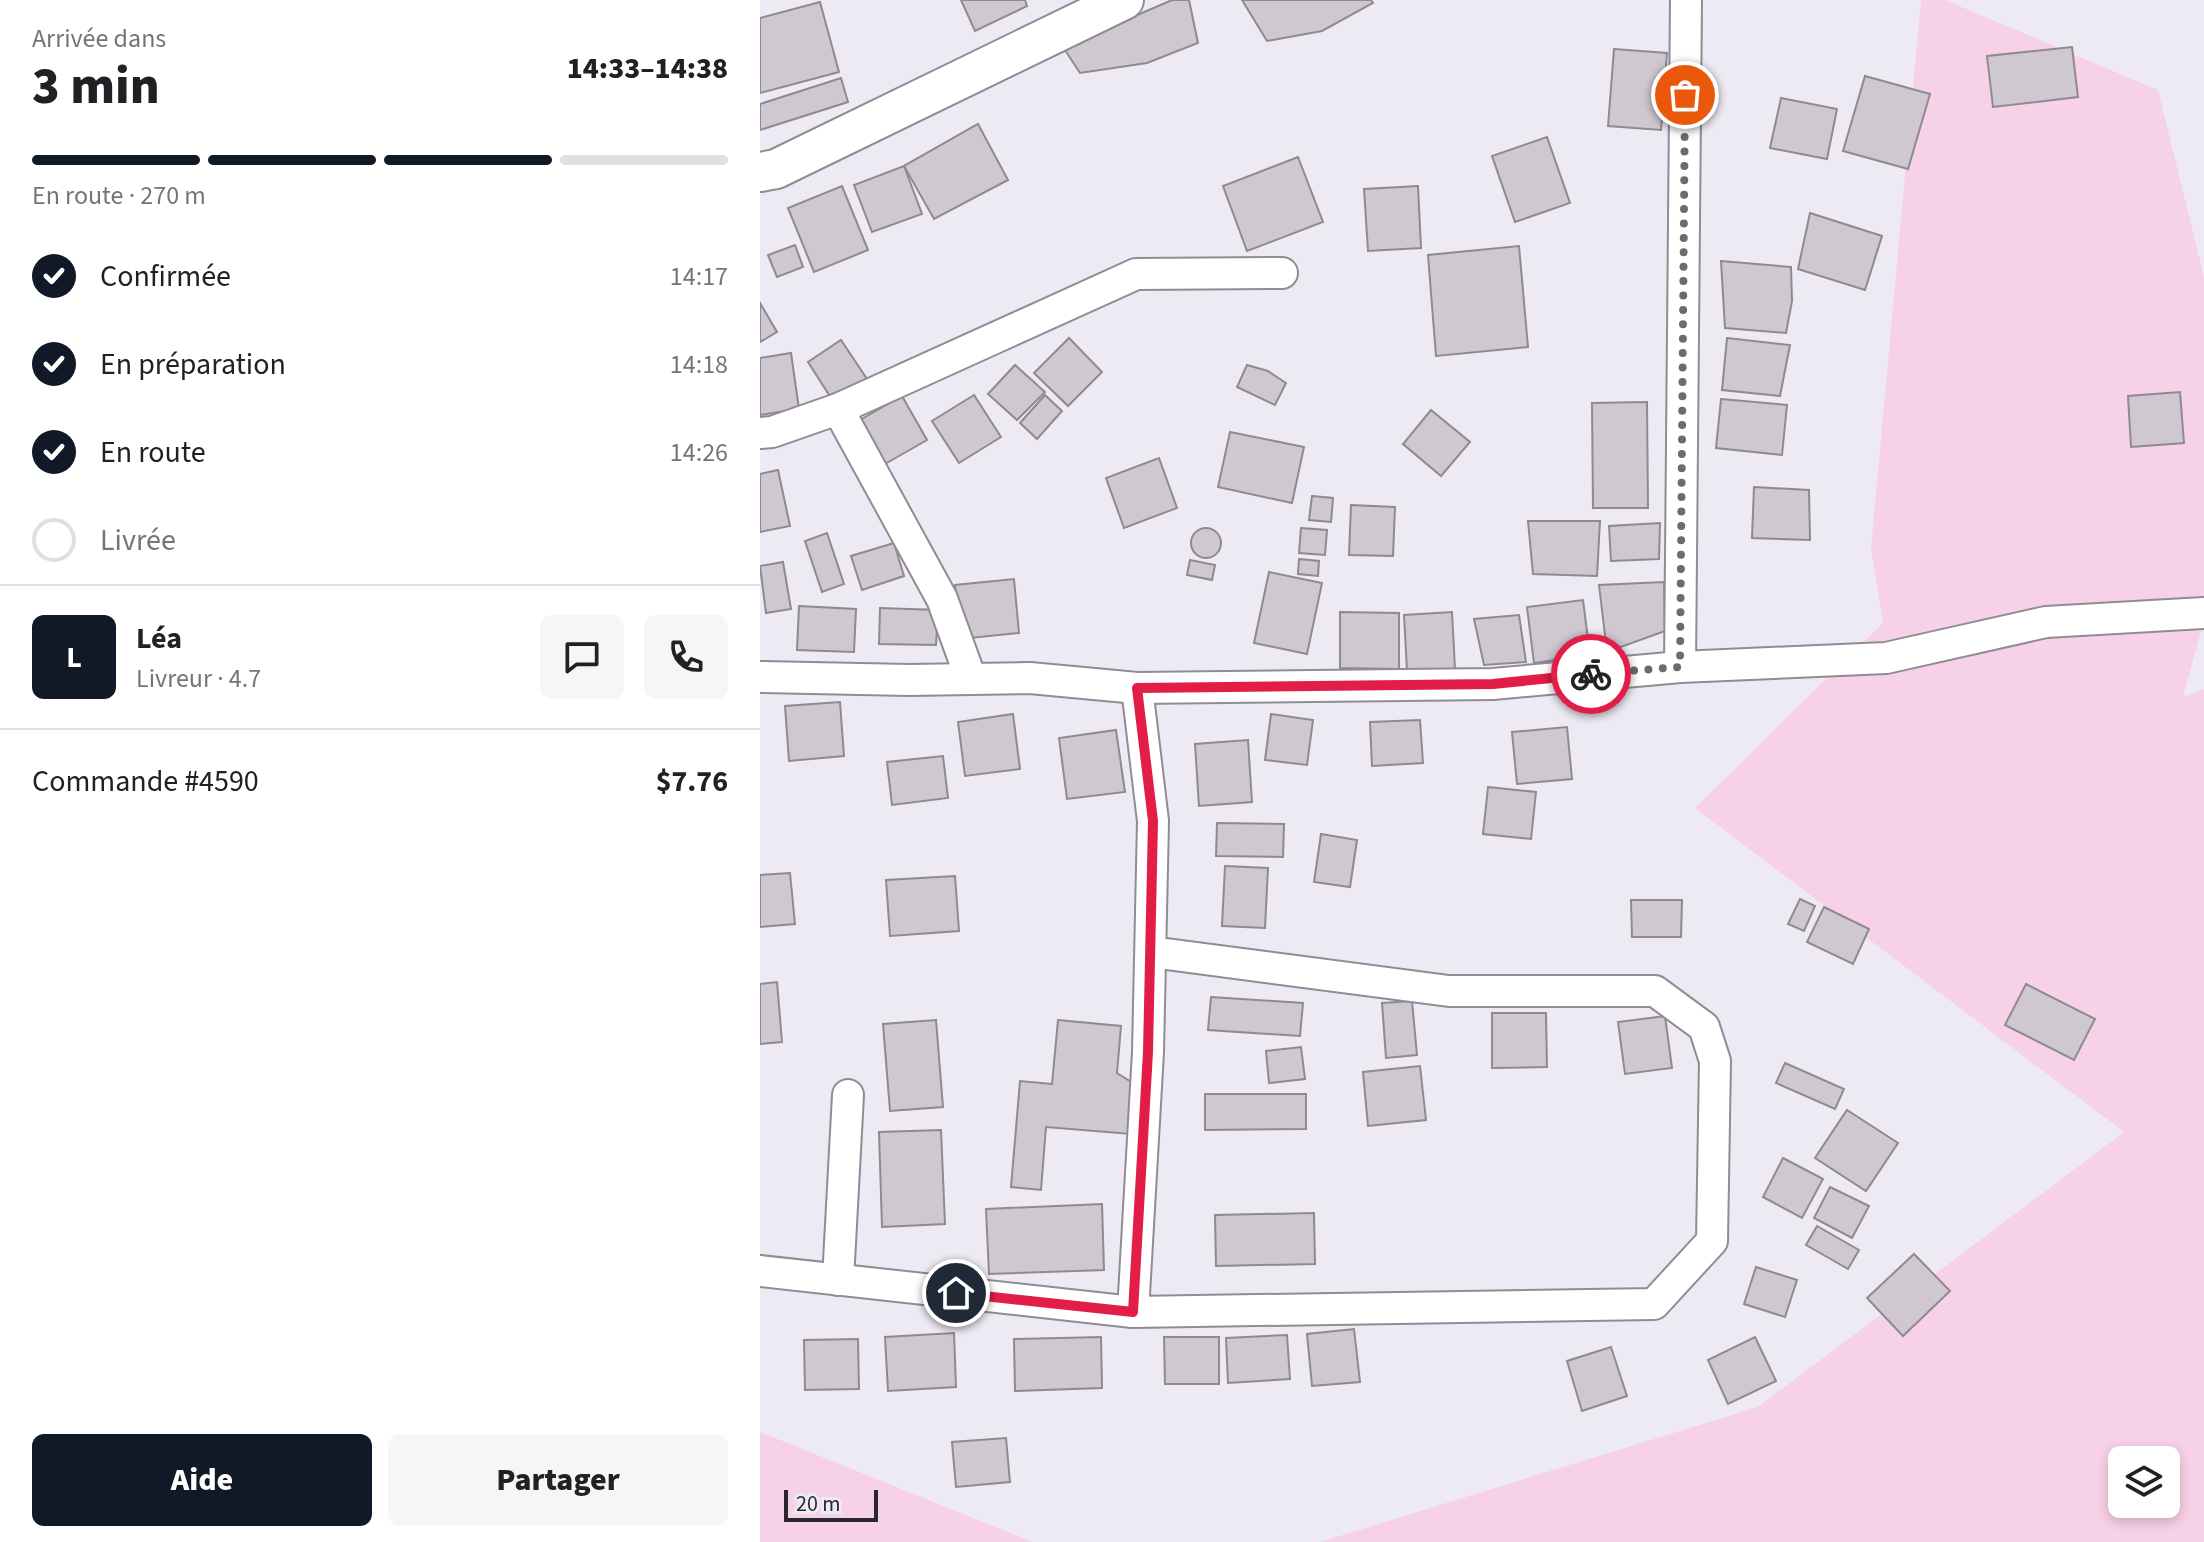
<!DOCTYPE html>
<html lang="fr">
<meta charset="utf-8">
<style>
body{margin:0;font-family:"Source Sans 3",sans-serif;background:#f6f6f6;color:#202124;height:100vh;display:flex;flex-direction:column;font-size:30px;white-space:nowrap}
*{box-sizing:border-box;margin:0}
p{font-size:26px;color:#757577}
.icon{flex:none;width:44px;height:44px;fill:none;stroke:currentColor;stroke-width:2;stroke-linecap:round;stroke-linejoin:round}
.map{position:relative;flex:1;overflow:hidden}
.sheet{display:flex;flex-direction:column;background:#fff;width:760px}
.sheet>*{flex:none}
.buttons{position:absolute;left:1348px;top:1446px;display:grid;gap:16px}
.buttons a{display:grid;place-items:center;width:72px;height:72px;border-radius:12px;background:#fff;box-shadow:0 4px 12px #0003;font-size:40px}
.scale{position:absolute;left:24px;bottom:20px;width:94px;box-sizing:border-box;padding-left:8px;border:4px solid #28272b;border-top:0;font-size:22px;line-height:28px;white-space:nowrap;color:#28272b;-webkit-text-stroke:6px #edeaf4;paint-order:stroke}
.pin{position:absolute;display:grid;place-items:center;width:68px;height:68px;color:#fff;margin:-34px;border:4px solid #fff;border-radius:50%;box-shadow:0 2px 8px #0007}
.courier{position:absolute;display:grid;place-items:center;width:80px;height:80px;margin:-40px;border:6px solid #e11d48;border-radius:50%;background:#fff;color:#222;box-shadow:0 2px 10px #0007}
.headline em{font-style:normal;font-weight:800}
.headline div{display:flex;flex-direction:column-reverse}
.headline{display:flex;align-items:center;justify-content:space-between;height:136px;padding:0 32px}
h1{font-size:52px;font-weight:800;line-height:60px}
.bar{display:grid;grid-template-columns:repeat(4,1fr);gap:12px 8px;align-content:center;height:96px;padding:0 32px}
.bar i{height:10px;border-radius:6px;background:#e0e0e0}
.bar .on{background:#111827}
.bar p{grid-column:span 4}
.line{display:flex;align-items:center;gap:20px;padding:0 32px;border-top:2px solid #e0e0e0}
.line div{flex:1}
.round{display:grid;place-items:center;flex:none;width:84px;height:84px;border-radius:12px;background:#f6f6f6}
ol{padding:0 32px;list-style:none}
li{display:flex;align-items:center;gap:24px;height:88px}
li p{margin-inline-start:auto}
li .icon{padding:8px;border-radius:50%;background:#111827;color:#fff;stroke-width:4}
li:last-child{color:#757577}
li i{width:44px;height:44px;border:4px solid #e0e0e0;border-radius:50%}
.primary-button{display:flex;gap:16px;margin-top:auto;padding:16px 32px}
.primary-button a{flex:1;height:92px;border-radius:12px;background:#111827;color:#fff;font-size:32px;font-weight:800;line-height:92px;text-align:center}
.primary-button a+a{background:#f6f6f6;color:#202124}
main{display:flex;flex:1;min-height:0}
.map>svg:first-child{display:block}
</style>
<main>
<section class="sheet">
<div class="headline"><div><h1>3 min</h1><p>Arrivée dans</p></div><em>14:33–14:38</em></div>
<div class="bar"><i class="on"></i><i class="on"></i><i class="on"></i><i></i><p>En route · 270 m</p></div>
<ol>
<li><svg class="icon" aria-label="check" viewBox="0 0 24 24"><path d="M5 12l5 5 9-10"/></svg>Confirmée<p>14:17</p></li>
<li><svg class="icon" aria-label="check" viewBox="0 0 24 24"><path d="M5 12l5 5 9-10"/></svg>En préparation<p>14:18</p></li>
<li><svg class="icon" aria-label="check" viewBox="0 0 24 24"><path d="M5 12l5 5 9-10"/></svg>En route<p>14:26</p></li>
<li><i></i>Livrée</li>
</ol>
<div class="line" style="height:144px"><b class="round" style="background:#111827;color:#fff">L</b><div><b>Léa</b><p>Livreur · 4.7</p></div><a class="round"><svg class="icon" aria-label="chat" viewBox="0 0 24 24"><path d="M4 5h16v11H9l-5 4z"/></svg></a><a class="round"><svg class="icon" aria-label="phone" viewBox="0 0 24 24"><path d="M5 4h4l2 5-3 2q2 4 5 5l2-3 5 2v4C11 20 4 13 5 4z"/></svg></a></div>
<div class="line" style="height:104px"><div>Commande #4590</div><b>$7.76</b></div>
<div class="primary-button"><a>Aide</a><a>Partager</a></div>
</section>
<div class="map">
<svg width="1444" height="1542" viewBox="0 0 1444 1542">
<rect width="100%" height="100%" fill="#edeaf4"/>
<g fill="#f7d1e7" fill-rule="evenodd">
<path d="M1161,0h24l213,90 46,187v343l-21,77 21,-8v853h-884l438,-135 366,-275 -429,-324 188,-185 -12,-75zM1362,1460h44v44h-44z"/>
<path d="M0,1432l273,110h-273z"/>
</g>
<g fill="#cfc8d0" stroke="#8f8990" stroke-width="2">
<path d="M201,0h64l2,6 -52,25z"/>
<path d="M412,0h17l9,43 -51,20 -67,10 -17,-26z"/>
<path d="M482,0h129l2,3 -51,28 -55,10z"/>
<path d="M60,2l19,70 -79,21v-75z"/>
<path d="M1312,47l6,50 -85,10 -6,-51z"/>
<path d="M854,49l53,4 -6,77 -53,-4z"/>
<path d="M1105,76l65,18 -22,75 -65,-18z"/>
<path d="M81,78l7,24 -88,28v-26z"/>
<path d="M1021,98l56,11 -10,50 -57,-11z"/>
<path d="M218,124l30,56 -74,39 -30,-53z"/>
<path d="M787,137l23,66 -55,19 -23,-66z"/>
<path d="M538,157l25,65 -76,29 -24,-65z"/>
<path d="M144,166l18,48 -50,18 -18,-47z"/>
<path d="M82,186l26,64 -54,22 -26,-64z"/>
<path d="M658,186l3,62 -53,3 -4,-62z"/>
<path d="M1050,213l72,23 -17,54 -67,-21z"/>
<path d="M35,245l8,22 -26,10 -9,-22z"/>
<path d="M759,246l9,101 -92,9 -8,-101z"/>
<path d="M961,261l70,6 1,34 -6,32 -61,-5z"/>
<path d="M0,303l17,29 -17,10z"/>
<path d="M309,338l33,34 -34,34 -34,-33z"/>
<path d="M967,338l63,7 -10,51 -58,-6z"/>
<path d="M81,340l26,39 -34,22 -25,-39z"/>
<path d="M31,353l8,56 -39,6v-57z"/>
<path d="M255,365l30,27 -28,28 -29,-26z"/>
<path d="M487,365l21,6 18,12 -11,22 -38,-18z"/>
<path d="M1420,392l4,51 -53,4 -3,-51z"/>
<path d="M214,395l27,42 -42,26 -27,-42z"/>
<path d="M285,395l17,16 -25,28 -17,-16z"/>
<path d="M142,396l25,44 -42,24 -25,-44z"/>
<path d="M961,399l66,6 -5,50 -66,-7z"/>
<path d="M887,402l1,106h-55l-1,-105z"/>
<path d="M671,410l39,32 -29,34 -38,-32z"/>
<path d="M470,432l74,15 -12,56 -74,-16z"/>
<path d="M399,458l18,50 -53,20 -18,-50z"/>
<path d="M18,470l12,56 -30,6v-58z"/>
<path d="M994,487l55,3 1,50 -58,-2z"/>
<path d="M552,496l21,2 -2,24 -22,-2z"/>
<path d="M591,505l44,2 -2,49 -44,-1z"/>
<path d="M768,521h72l-3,55 -64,-2z"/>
<path d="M900,523l-1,36 -48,2 -2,-35z"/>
<circle cx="446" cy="543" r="15"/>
<path d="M541,528l26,2 -2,25 -26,-2z"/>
<path d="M67,533l17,51 -22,8 -17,-51z"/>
<path d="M134,543l10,33 -42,14 -11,-34z"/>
<path d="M539,559l20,2 -1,15 -20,-2z"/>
<path d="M430,560l25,5 -3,15 -25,-5z"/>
<path d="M23,562l8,47 -25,4 -6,-47z"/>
<path d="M509,572l53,11 -15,71 -53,-11z"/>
<path d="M254,579l5,54 -58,6 -6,-54z"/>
<path d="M904,582l1,49 -58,21 -8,-67z"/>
<path d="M823,600l7,55 -56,8 -7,-56z"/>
<path d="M39,606l57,3 -2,43 -57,-2z"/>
<path d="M120,608l58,2 -2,35 -57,-1z"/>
<path d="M580,612l59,1v56l-59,-1z"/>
<path d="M692,612l3,57 -48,2 -3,-56z"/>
<path d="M759,615l7,47 -42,3 -10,-46z"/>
<path d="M80,702l4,54 -55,5 -4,-55z"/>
<path d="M253,714l7,55 -55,7 -7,-54z"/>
<path d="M511,714l42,6 -6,45 -42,-5z"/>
<path d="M660,720l3,43 -51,3 -2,-44z"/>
<path d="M807,727l5,52 -55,5 -5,-52z"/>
<path d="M356,730l9,62 -58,7 -8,-61z"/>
<path d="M488,740l4,62 -53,4 -4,-62z"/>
<path d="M183,756l5,42 -56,7 -5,-43z"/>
<path d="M728,787l48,5 -5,47 -48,-5z"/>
<path d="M457,823l67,1 -1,33 -67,-1z"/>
<path d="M561,834l36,6 -7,47 -36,-5z"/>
<path d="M465,866l43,2 -3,60 -43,-2z"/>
<path d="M30,873l5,51 -35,3v-52z"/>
<path d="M195,876l4,55 -69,5 -4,-56z"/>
<path d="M1040,899l15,7 -11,25 -16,-7z"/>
<path d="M871,900h51l-1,37h-49z"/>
<path d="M1064,907l45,22 -16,35 -46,-22z"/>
<path d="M17,982l5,60 -22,2v-60z"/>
<path d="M1266,984l69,35 -21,41 -69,-35z"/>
<path d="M451,997l92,6 -3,33 -92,-6z"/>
<path d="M652,1001l5,54 -31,3 -4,-55z"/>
<path d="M732,1013h54l1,54 -55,1z"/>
<path d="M905,1016l7,52 -47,6 -7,-52z"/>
<path d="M176,1020l7,87 -53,4 -7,-87z"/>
<path d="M298,1020l63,6 -4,47 19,12 -5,49 -85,-7 -5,63 -30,-3 9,-106 32,3z"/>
<path d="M541,1047l4,32 -36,4 -3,-32z"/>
<path d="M1025,1063l59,26 -9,20 -59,-26z"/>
<path d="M660,1066l6,54 -58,6 -5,-54z"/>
<path d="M445,1094h101v35l-101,1z"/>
<path d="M1087,1110l51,33 -32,48 -51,-33z"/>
<path d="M181,1130l4,94 -63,3 -3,-95z"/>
<path d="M1023,1158l40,21 -21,39 -39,-21z"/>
<path d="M1070,1187l39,19 -17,32 -38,-20z"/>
<path d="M342,1204l2,66 -115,4 -3,-65z"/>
<path d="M554,1213l1,51 -99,2 -1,-51z"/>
<path d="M1057,1226l42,24 -11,19 -42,-24z"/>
<path d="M1154,1254l36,37 -47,45 -36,-38z"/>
<path d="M996,1267l41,13 -12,37 -41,-13z"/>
<path d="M594,1329l6,53 -48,4 -5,-52z"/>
<path d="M194,1333l2,54 -68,4 -3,-54z"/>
<path d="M527,1335l3,44 -62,4 -2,-45z"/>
<path d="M341,1337l1,51 -87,3 -1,-52z"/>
<path d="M404,1337h55v47h-54z"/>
<path d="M995,1337l21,44 -48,23 -20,-44z"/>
<path d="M98,1339l1,50 -54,1 -1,-50z"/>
<path d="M851,1347l16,49 -45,15 -15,-50z"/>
<path d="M246,1438l4,44 -54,5 -4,-45z"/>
</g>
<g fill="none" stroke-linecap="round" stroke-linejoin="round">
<defs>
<g id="minor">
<path d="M78,409l104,190 29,80"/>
<path d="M0,433l12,-1 66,-23 298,-135 146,-1"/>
<path d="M920,667l206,-9 160,-36 158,-9"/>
<path d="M0,677l149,3 121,-2 107,10 356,-4 187,-17 6,-667"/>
<path d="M0,1271l373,41 521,-8 58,-63 3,-180 -11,-34 -49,-36h-206l-298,-39"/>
<path d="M78,1280l10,-185"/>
<path d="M373,1312l15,-260 5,-231 -16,-133"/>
</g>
<path id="tertiary" d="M0,172l16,-3 348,-169"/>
</defs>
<use href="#minor" stroke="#8f8c95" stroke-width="34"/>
<use href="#tertiary" stroke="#8f8c95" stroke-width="42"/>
<use href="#minor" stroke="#fff" stroke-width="30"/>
<use href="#tertiary" stroke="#fff" stroke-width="38"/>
</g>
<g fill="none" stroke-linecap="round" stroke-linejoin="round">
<path stroke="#6d6b71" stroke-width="8" stroke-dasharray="0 14.4" d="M831,674l89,-7 5,-572"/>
<path stroke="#e11d48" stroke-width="10" d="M196,1293l177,19 15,-260 5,-231 -16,-133 356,-4 98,-10"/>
</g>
</svg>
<div class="buttons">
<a><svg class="icon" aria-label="layers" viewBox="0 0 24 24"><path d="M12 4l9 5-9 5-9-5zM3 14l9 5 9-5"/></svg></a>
</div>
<div class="scale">20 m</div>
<div class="pin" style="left:925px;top:95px;background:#ea580c"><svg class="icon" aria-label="bag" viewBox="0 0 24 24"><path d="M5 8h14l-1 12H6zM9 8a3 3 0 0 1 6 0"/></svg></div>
<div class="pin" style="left:196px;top:1293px;background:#1f2937"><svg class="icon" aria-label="home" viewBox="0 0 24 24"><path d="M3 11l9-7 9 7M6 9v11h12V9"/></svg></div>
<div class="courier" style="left:831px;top:674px"><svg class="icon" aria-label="bike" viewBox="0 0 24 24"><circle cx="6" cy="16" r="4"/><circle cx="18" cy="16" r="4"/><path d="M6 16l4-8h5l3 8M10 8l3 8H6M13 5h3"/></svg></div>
</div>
</main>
